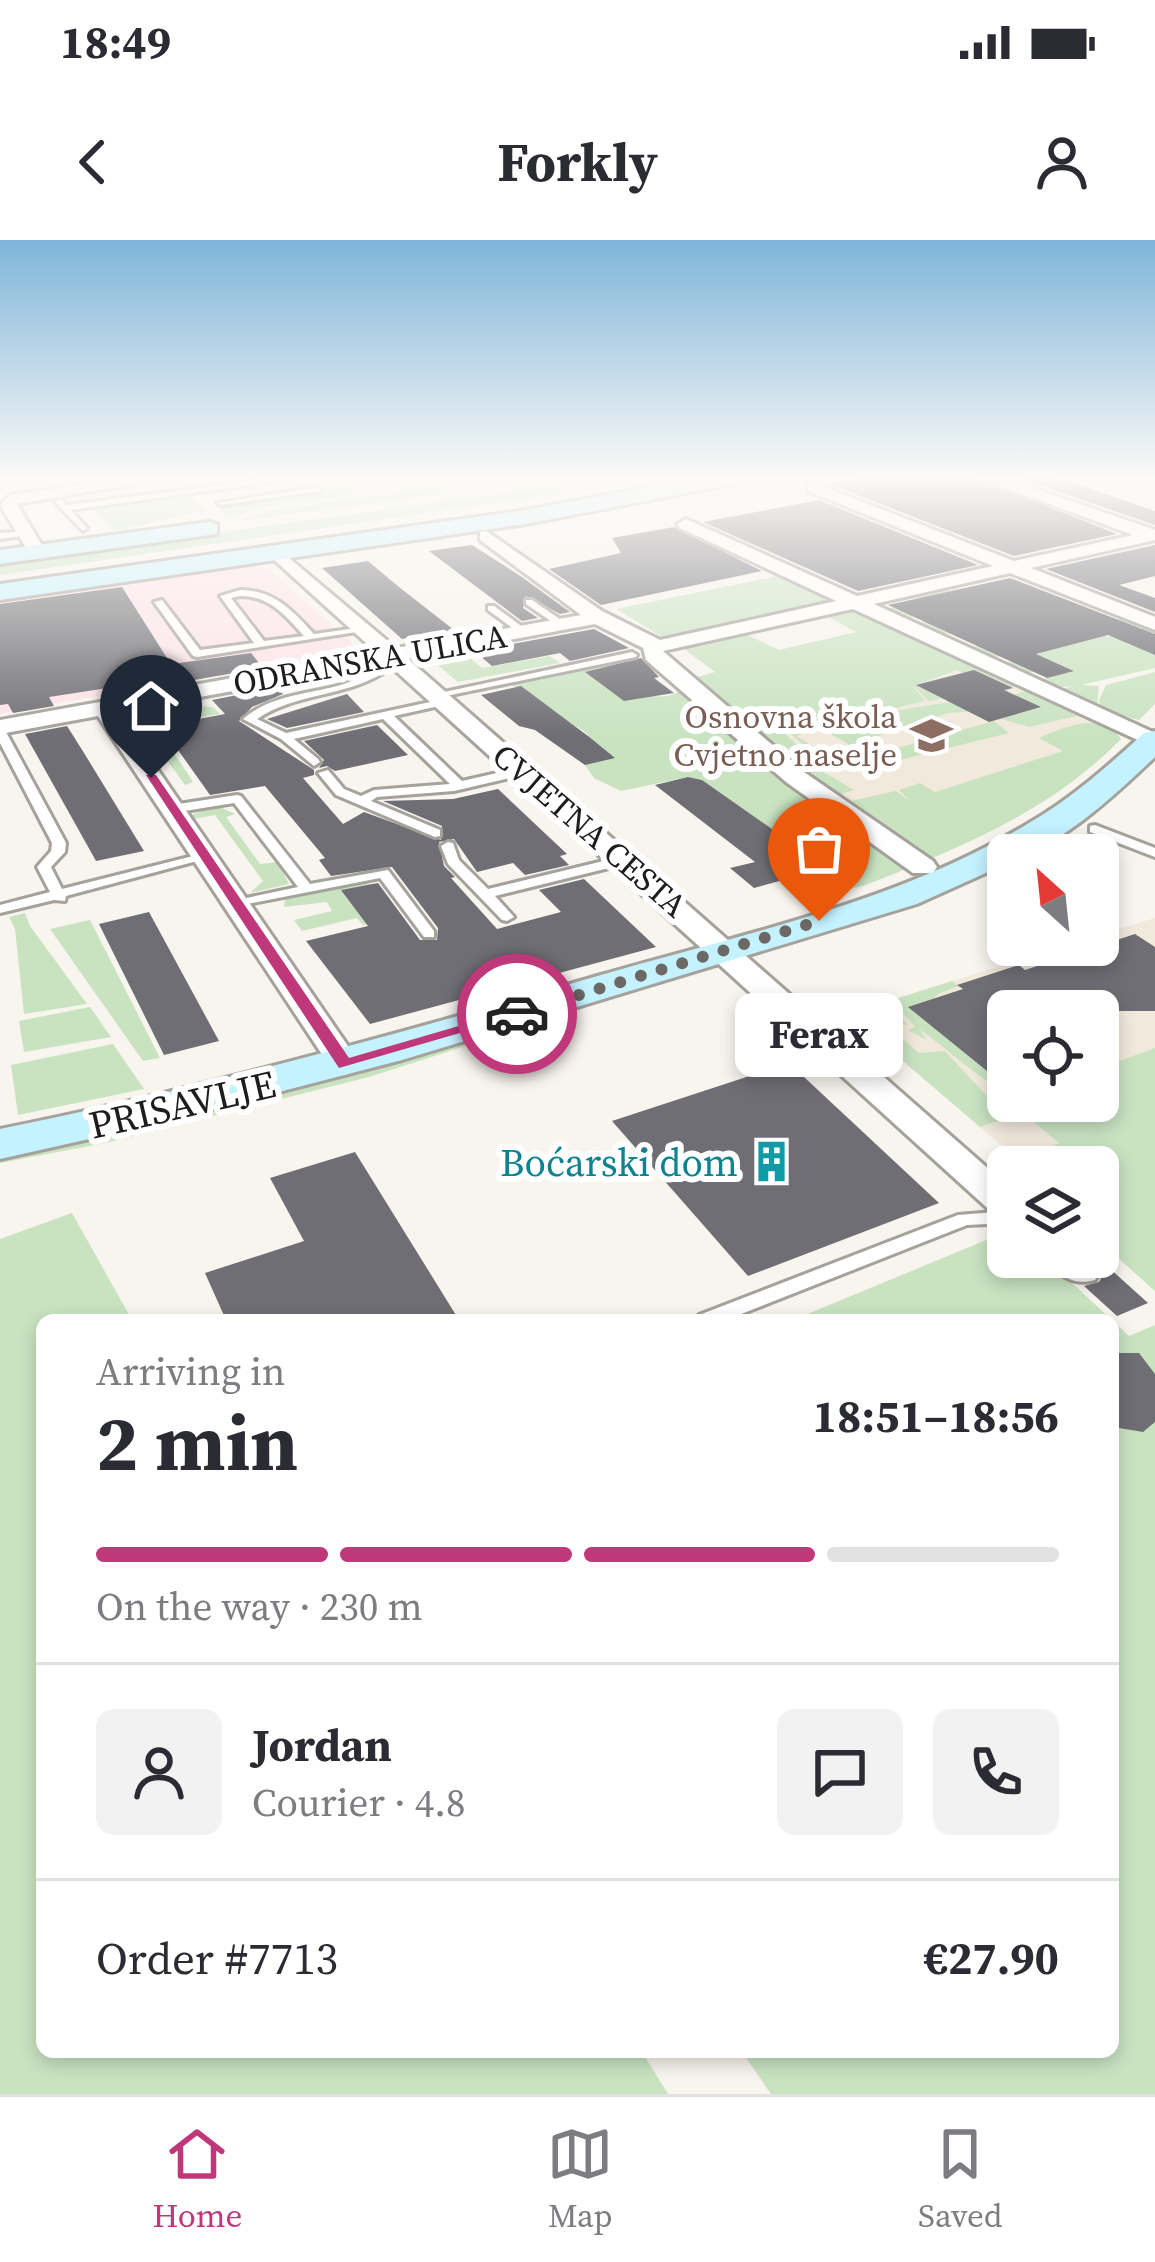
<!DOCTYPE html>
<meta charset="utf-8">
<style>
body{margin:0;font-family:"Source Serif 4",serif;background:#f2f2f3;color:#2b2b33;height:100vh;display:flex;flex-direction:column;font-size:45px;white-space:nowrap}
*{box-sizing:border-box;margin:0}
p{font-size:39px;color:#7c7c81}
.icon{flex:none;width:66px;height:66px;fill:none;stroke:currentColor;stroke-width:2;stroke-linecap:round;stroke-linejoin:round}
.map{position:relative;flex:1;overflow:hidden}
.sheet{position:absolute;left:36px;top:1074px;width:1083px;height:744px;display:flex;flex-direction:column;background:#fff;border-radius:18px;box-shadow:0 6px 18px #0003}
.sheet>*{flex:none}
.needle{width:78px;rotate:333deg}
.tools{position:absolute;left:987px;top:594px;display:grid;gap:24px}
.tools a{display:grid;place-items:center;width:132px;height:132px;border-radius:18px;background:#fff;box-shadow:0 6px 18px #0003;font-size:60px}
.pin{position:absolute;display:grid;place-items:center;width:102px;height:102px;color:#fff;margin:-123px -51px;border-radius:50% 50% 50% 0;rotate:-45deg;box-shadow:0 0 12px #0007}
.pin .icon{rotate:45deg}
.courier{position:absolute;display:grid;place-items:center;width:120px;height:120px;margin:-60px;border:9px solid #be387a;border-radius:50%;background:#fff;color:#222;box-shadow:0 3px 15px #0007}
.bubble{position:absolute;height:84px;border-radius:18px;background:#fff;box-shadow:0 6px 18px #0003;font-size:39px;font-weight:700;line-height:84px;text-align:center}
.summary em{font-style:normal;font-weight:700}
.summary div{display:flex;flex-direction:column-reverse}
.summary{display:flex;align-items:center;justify-content:space-between;height:204px;padding:0 60px}
h1{font-size:78px;font-weight:700;line-height:90px}
.bar{display:grid;grid-template-columns:repeat(4,1fr);gap:18px 12px;align-content:center;height:144px;padding:0 60px}
.bar i{height:15px;border-radius:9px;background:#e1e1e2}
.bar .on{background:#be387a}
.bar p{grid-column:span 4}
.line{display:flex;align-items:center;gap:30px;padding:0 60px;border-top:3px solid #e1e1e2}
.line div{flex:1}
.round{display:grid;place-items:center;flex:none;width:126px;height:126px;border-radius:18px;background:#f2f2f3}
.status{display:flex;justify-content:space-between;align-items:center;height:84px;padding:0 60px;background:#fff;direction:ltr}
.status svg{height:33px;fill:currentColor}
header{display:flex;justify-content:space-between;align-items:center;height:156px;padding:0 60px;background:#fff;font-size:54px;font-weight:700}
.menu{display:flex;justify-content:space-around;align-items:center;height:168px;border-top:3px solid #e1e1e2;background:#fff;font-size:33px;color:#7c7c81}
.menu a{display:grid;justify-items:center;gap:6px}
.menu .on{color:#be387a}
.map>svg:first-child{display:block}
</style>
<div class="status"><b>18:49</b><svg viewBox="0 0 49 12"><path d="M0 12V9h3v3zM5 12V6h3v6zM10 12V3h3v9zM15 12V0h3v12zM26 1h20v11H26zM47 4h2v5h-2z"/></svg></div>
<header><svg class="icon" aria-label="back" viewBox="0 0 24 24"><path d="M15 5l-7 7 7 7"/></svg>Forkly<svg class="icon" aria-label="person" viewBox="0 0 24 24"><circle cx="12" cy="8" r="4"/><path d="M4 21q1-7 8-7t8 7"/></svg></header>
<div class="map">
<svg width="1155" height="1854" viewBox="0 0 1155 1854">
<rect width="100%" height="100%" fill="#f8f4ee"/>
<path fill="#fde3e7" d="M250,325l15,1 92,82 -357,66v-115z"/>
<g fill="#f1e9dc" fill-rule="evenodd">
<path d="M900,390l209,98 -181,121 -127,-78 -109,-93z"/>
<path d="M1155,678v201l-56,10 -80,31 -171,-146 219,-69h31v-10zM1008,771h90v90h-90z"/>
</g>
<g fill="#c9e3c1">
<path d="M294,237l50,5 135,-5 -212,29 -39,12 -12,-12 120,-16 -6,-5 -21,2z"/>
<path d="M503,237h76l-336,43 33,-10z"/>
<path d="M621,237h53l-674,98v-12z"/>
<path d="M190,257l15,14c-31,4 -62,16 -92,19l-19,-20z"/>
<path d="M783,335l57,28 -173,37 -51,-31z"/>
<path d="M942,348l33,15 85,14 48,20 27,-7 -20,-10 11,-3 29,12v8l-28,7 28,8v16l-74,17 18,1 -2,22 -40,-18 18,-4 -24,2 -14,-7 36,-11 -21,-9 -22,5 6,5 -15,4 -22,-10 45,-13 -59,6 -35,-17 23,6 39,-10c-34,-3 -71,1 -100,-13l13,-3 -4,-6 -20,5 -22,-11 56,-4 -18,-7 -32,3z"/>
<path d="M856,368l134,62 24,16 -10,7 -47,-23 -41,15 26,14 -14,2 -21,-22 18,22 -70,17 -105,8 4,4 25,-2 35,33 -13,5 14,1 39,23 -13,4 9,7 46,-10 14,10 -11,-11 21,-7 15,9 128,-41 -24,-13c27,-12 63,-27 82,1 -72,74 -164,110 -258,147l-8,2 -12,-7 -10,3 9,9 -35,11 -10,-9 -1,-7 12,9 15,-3 -11,-11 17,-5 -32,-26 3,-3 -19,-9 8,-4 -12,-8 -7,1 -68,-49 -14,-3 -67,14 -27,-13 -9,-13 28,-8 -29,-20 5,-2 -7,-5 -70,-45 135,-27 3,3 -54,8c31,16 72,47 93,10l26,-7 -32,-24 64,-13 32,15 77,-18 -31,-17z"/>
<path d="M465,414l17,14 68,-12 10,7 -102,19 -24,-20z"/>
<path d="M1155,432v32l-16,16 -38,-10 -2,-10 7,-15z"/>
<path d="M1031,449l54,25 -56,13 -28,-8 38,-11 -28,-12z"/>
<path d="M950,462l25,9 -26,2 -99,32 -28,-16 -26,7 28,17 -9,3 -30,-28z"/>
<path d="M179,465l34,2 7,7 -73,12 9,-1 37,57 -8,3 -52,-72z"/>
<path d="M994,481l15,12 -125,31 -15,-8z"/>
<path d="M216,565l19,9 -9,3 34,47 18,-2 11,22 -39,9 13,-12 -48,-66 -21,4 -3,-4z"/>
<path d="M353,641l25,4 -6,38 -9,2 -6,-7 -55,13 -8,-11 38,-9 -5,-9 -43,5 1,-10z"/>
<path d="M25,673l5,13 57,78 -63,10 -9,-85 -6,-12z"/>
<path d="M90,680l70,138 -17,3 -93,-132z"/>
<path d="M656,741l3,3 -290,93 -264,66 -105,20v-10z"/>
<path d="M952,741l7,5 -21,8 -12,13 -6,-4 -11,4 99,70v15c-20,-5 -65,-47 -88,-62l7,10 -19,-10 7,-3 -15,-17 -3,4 10,10 -15,5 27,24 26,-2 53,57 16,-7 10,5 13,-5h61v-32l57,-21v243l-57,-51v-73h-83l-4,-4 48,-20 -37,-31 -42,15 -132,-113z"/>
<path d="M90,767l21,30 -87,15 -5,-31z"/>
<path d="M113,804l31,45 -126,26 -7,-50z"/>
<path d="M72,973l60,107h-90v732h600l26,42h-668v-855z"/>
<path d="M1008,991v26h36l68,63h-319z"/>
<path d="M1113,1081l16,15 26,-11v769h-384l-29,-42h371z"/>
</g>
<g fill="#6e6e74">
<path d="M869,237h104l144,57 -103,22 -185,-72z"/>
<path d="M1016,237l49,3 90,31v14z"/>
<path d="M819,260l159,65 -120,26 -155,-69z"/>
<path d="M674,287l88,44 -161,34 -52,-36 72,-16 -9,-15z"/>
<path d="M472,305l47,30 51,37 -10,2 -34,-18 -3,12 15,10 -16,3 -93,-70z"/>
<path d="M1155,305v31l-36,9 36,13v14l-109,-43z"/>
<path d="M368,321l31,26 55,43 -52,9 -80,-71z"/>
<path d="M1010,338l145,56v21l-47,-20 -72,19 38,17 -27,7 -159,-73z"/>
<path d="M122,347l57,90 -130,20 5,9 -41,7 -5,-9 -8,1v-101z"/>
<path d="M594,389l35,19 -59,13 -10,-8 -68,13 -18,-15z"/>
<path d="M251,413l12,15 -69,12 -15,-17z"/>
<path d="M641,418l18,19 -5,1 20,15 -50,8 -39,-29z"/>
<path d="M974,430l39,18 -9,2 37,17 -52,15 -73,-37z"/>
<path d="M521,446l67,50 27,22 -30,7 -50,-35 -16,-4 -38,-31z"/>
<path d="M278,447l5,7 -31,13 -13,14 75,49v5l-11,3 40,46 21,-12 77,28 1,-14 -59,-25 70,-2 45,-10 69,65 -7,2 9,9 -44,10 -12,-12 -36,9 -23,-33 -15,3 5,24 11,11 -4,1 46,51 64,-17 -22,-22 45,-11 72,68 -286,77 -64,-83 62,-15 -27,-36 37,-7 42,57h17l1,-12 -46,-61 -61,9 -12,-16 6,-2 -60,-72 -55,9 -49,-69 64,-12 -13,-14z"/>
<path d="M347,454l17,18 -77,16 -20,-9z"/>
<path d="M377,485l31,30 -73,16 -8,-5 -8,2 5,-8 -20,-19z"/>
<path d="M67,486l17,27 60,98 -48,10 -71,-127z"/>
<path d="M688,537l14,3 70,49 48,41 -66,18 -24,-20 25,-6 -100,-77z"/>
<path d="M149,672l70,129 -55,14 -65,-131z"/>
<path d="M1135,694l20,13v64h-147v77l-100,-81 55,-18 -6,-4 62,-20 6,5z"/>
<path d="M789,823l150,140 -191,73 -136,-155z"/>
<path d="M355,912l104,168h-233l-21,-47 99,-32 -34,-63z"/>
<path d="M1107,1026l41,37 -31,13 -33,-30 15,-4z"/>
<path d="M1113,1113h26l16,21v48l-12,10 -30,-5z"/>
</g>
<g fill="none" stroke-linecap="round" stroke-linejoin="round">
<defs>
<g id="lane">
<path d="M273,238l-3,4 -199,28 16,18 -4,3 -29,-30 7,-2 6,6z"/>
<path d="M318,247l3,4 -100,14 -4,-2z"/>
<path d="M29,291v4l-29,4v-6z"/>
<path d="M240,350c34,0 52,20 74,44l50,-7 5,3 -172,27 -4,-1 -39,-54 8,-2 38,50 54,-7 -34,-47zM240,356c30,0 45,19 64,40l-40,5 -33,-43z"/>
<path d="M526,360h6l35,24 -9,2 -32,-22z"/>
<path d="M488,366h6l34,25 -9,2 -31,-23z"/>
<path d="M632,412l5,3 -1,2 -200,41 -6,-3z"/>
<path d="M379,428l4,1v4c-39,24 -88,20 -126,46l29,14 158,-34 4,1v4l-54,12 68,65 61,-14 6,4 -2,3 -73,17 -77,6 -6,4 69,29v6l-5,1 -99,-42 -18,-22 10,-3 16,19 17,7 13,-6 76,-6 -67,-65 -89,20 24,20 2,3 -6,4 -33,-27 -38,-20c29,-25 65,-24 101,-35 12,-4 23,-11 35,-16z"/>
<path d="M0,489l6,3 60,111 -1,9 -14,15 11,22 143,-36 7,4 -146,39 -1,5 -11,-1 -54,13v-8l50,-13 -13,-25 14,-16 1,-8 -52,-100z"/>
<path d="M237,555l4,1 69,88 78,-14 46,61v6h-10l-44,-59 -148,29v-6l66,-14 -64,-84 -62,10 -6,-4 6,-4z"/>
<path d="M1095,585l60,23v9l-65,-25v-6z"/>
<path d="M448,602l5,1 6,17 29,29 136,-33 7,4 -2,3 -134,33 19,21 -7,4 -5,-1 -54,-56 -7,-18z"/>
<path d="M1008,971v12l-41,2 -241,95h-30l3,-5 259,-100z"/>
</g>
<g id="street">
<path d="M132,237h43l-158,27 29,48 -9,5 -6,-1 -31,-51 10,-10z"/>
<path d="M977,237h24l154,53v10l-124,28 124,49v13l-145,-57 -136,31 281,129v15l-302,-139 -190,42 141,121 129,89 4,6 -4,6h-20l-127,-91 -140,-122 -3,-12 -48,-24 -187,35 600,527v32l-13,-3 -608,-552 -269,49 243,353 -16,10 -16,-10 -231,-349 -98,18v-14l376,-68 -105,-95 -3,-4 9,-5 119,100 185,-33 -101,-75v-8l6,-1 116,80 58,29 176,-39 -156,-73 -3,-4 9,-5 171,77 136,-30 -185,-75v-6l6,-2 200,78 119,-26z"/>
<path d="M1047,1017h44l10,13 -6,10c-22,6 -37,-4 -48,-23z"/>
</g>
<g id="secondary">
<path d="M703,237h45l-10,6 -212,41 -526,76v-16l526,-74z"/>
<path d="M209,282l8,2v10l-217,30v-14z"/>
<path d="M1155,491v26c-33,31 -101,98 -147,98v8l-91,41 -515,156 -246,64 -156,35v-30c203,-41 402,-96 601,-154 144,-42 298,-73 428,-152 43,-25 79,-57 115,-90z"/>
</g>
</defs>
<use href="#lane" stroke="#a5a19b" stroke-width="6"/>
<use href="#street" stroke="#a5a19b" stroke-width="6"/>
<use href="#secondary" stroke="#a5a19b" stroke-width="6"/>
<use href="#lane" fill="#fff" fill-rule="evenodd"/>
<use href="#street" fill="#fff" fill-rule="evenodd"/>
<use href="#secondary" fill="#c5f2ff" fill-rule="evenodd"/>
</g>
<linearGradient id="sky" x2="0" y2="1"><stop stop-color="#7fb5da"/><stop offset="0.48" stop-color="#fcfaf7"/><stop offset="1" stop-color="#fcfaf7" stop-opacity="0"/></linearGradient>
<rect width="1155" height="497" fill="url(#sky)"/>
<path fill="#be387a" d="M146,535h10l193,283 168,-49 9,5 -187,54z"/>
<g fill="none" stroke-linecap="round" stroke-linejoin="round">
<path stroke="#6b6865" stroke-width="12" stroke-dasharray="0 21.6" d="M517,774l302,-93"/>
</g>
<defs>
<symbol id="school-bare" viewBox="-9 -9 18 18"><path d="M0-5L7-2L0 1L-7-2ZM-4 1L0 2.5L4 1V4Q0 6-4 4Z" fill="#8d6e63" stroke="#fff" stroke-width="2.5" paint-order="stroke"/></symbol>
<symbol id="building-bare" viewBox="-9 -9 18 18"><path d="M-4-6H4V6H1V3H-1V6H-4ZM-2.5-4.3h1.7v1.8h-1.7ZM.8-4.3h1.7v1.8H.8ZM-2.5-1h1.7V.8h-1.7ZM.8-1h1.7V.8H.8Z" fill="#0f9aa8" stroke="#fff" stroke-width="2.5" paint-order="stroke"/></symbol>
</defs>
<g fill-rule="evenodd">
<use href="#school-bare" x="902" y="466" width="59" height="59"/>
<use href="#building-bare" x="742" y="892" width="59" height="59"/>
</g>
<g text-anchor="middle" stroke-width="12" stroke-linejoin="round" paint-order="stroke">
<g font-size="33" fill="#1f1d1b" stroke="#fff">
<text transform="translate(370 419) rotate(-10)" y="12">ODRANSKA ULICA</text>
<text transform="translate(590 590) rotate(41)" y="12">CVJETNA CESTA</text>
</g>
<g font-size="33" fill="#785e54" stroke="#fff" text-anchor="end">
<text x="897" y="488">Osnovna škola<tspan x="897" dy="38">Cvjetno naselje</tspan></text>
</g>
<g font-size="39" fill="#1f1d1b" stroke="#fff">
<text transform="translate(182 864) rotate(-13)" y="14">PRISAVLJE</text>
</g>
<g font-size="39" fill="#0d838f" stroke="#fff" text-anchor="end">
<text x="738" y="936">Boćarski dom</text>
</g>
</g>
</svg>
<div class="tools">
<a><svg class="needle" viewBox="-14 -14 28 28"><path d="M0-13l5 13h-10z" fill="#e53935"/><path d="M0 13l5-13h-10z" fill="#7c7c81"/></svg></a>
<a><svg class="icon" aria-label="locate" viewBox="0 0 24 24"><circle cx="12" cy="12" r="6"/><path d="M12 2v4M12 18v4M2 12h4M18 12h4"/></svg></a>
<a><svg class="icon" aria-label="layers" viewBox="0 0 24 24"><path d="M12 4l9 5-9 5-9-5zM3 14l9 5 9-5"/></svg></a>
</div>
<div class="pin" style="left:819px;top:681px;background:#ea580c"><svg class="icon" aria-label="bag" viewBox="0 0 24 24"><path d="M5 8h14l-1 12H6zM9 8a3 3 0 0 1 6 0"/></svg></div>
<div class="pin" style="left:151px;top:538px;background:#1f2937"><svg class="icon" aria-label="home" viewBox="0 0 24 24"><path d="M3 11l9-7 9 7M6 9v11h12V9"/></svg></div>
<div class="courier" style="left:517px;top:774px"><svg class="icon" aria-label="car" viewBox="0 0 24 24"><path d="M5 17H2v-5l4-1 3-4h7l3 4 3 1v5h-3M9 17h6M6 11h13"/><circle cx="7" cy="17" r="2"/><circle cx="17" cy="17" r="2"/></svg></div>
<div class="bubble" style="left:735px;top:753px;width:168px">Ferax</div>
<section class="sheet">
<div class="summary"><div><h1>2 min</h1><p>Arriving in</p></div><em>18:51–18:56</em></div>
<div class="bar"><i class="on"></i><i class="on"></i><i class="on"></i><i></i><p>On the way · 230 m</p></div>
<div class="line" style="height:216px"><a class="round"><svg class="icon" aria-label="person" viewBox="0 0 24 24"><circle cx="12" cy="8" r="4"/><path d="M4 21q1-7 8-7t8 7"/></svg></a><div><b>Jordan</b><p>Courier · 4.8</p></div><a class="round"><svg class="icon" aria-label="chat" viewBox="0 0 24 24"><path d="M4 5h16v11H9l-5 4z"/></svg></a><a class="round"><svg class="icon" aria-label="phone" viewBox="0 0 24 24"><path d="M5 4h4l2 5-3 2q2 4 5 5l2-3 5 2v4C11 20 4 13 5 4z"/></svg></a></div>
<div class="line" style="height:156px"><div>Order #7713</div><b>€27.90</b></div>
</section>
</div>
<nav class="menu">
<a class="on"><svg class="icon" aria-label="home" viewBox="0 0 24 24"><path d="M3 11l9-7 9 7M6 9v11h12V9"/></svg>Home</a>
<a><svg class="icon" aria-label="map" viewBox="0 0 24 24"><path d="M3 6l6-2 6 2 6-2v14l-6 2-6-2-6 2zM9 4v14M15 6v14"/></svg>Map</a>
<a><svg class="icon" aria-label="saved" viewBox="0 0 24 24"><path d="M7 4h10v16l-5-4-5 4z"/></svg>Saved</a>
</nav>
